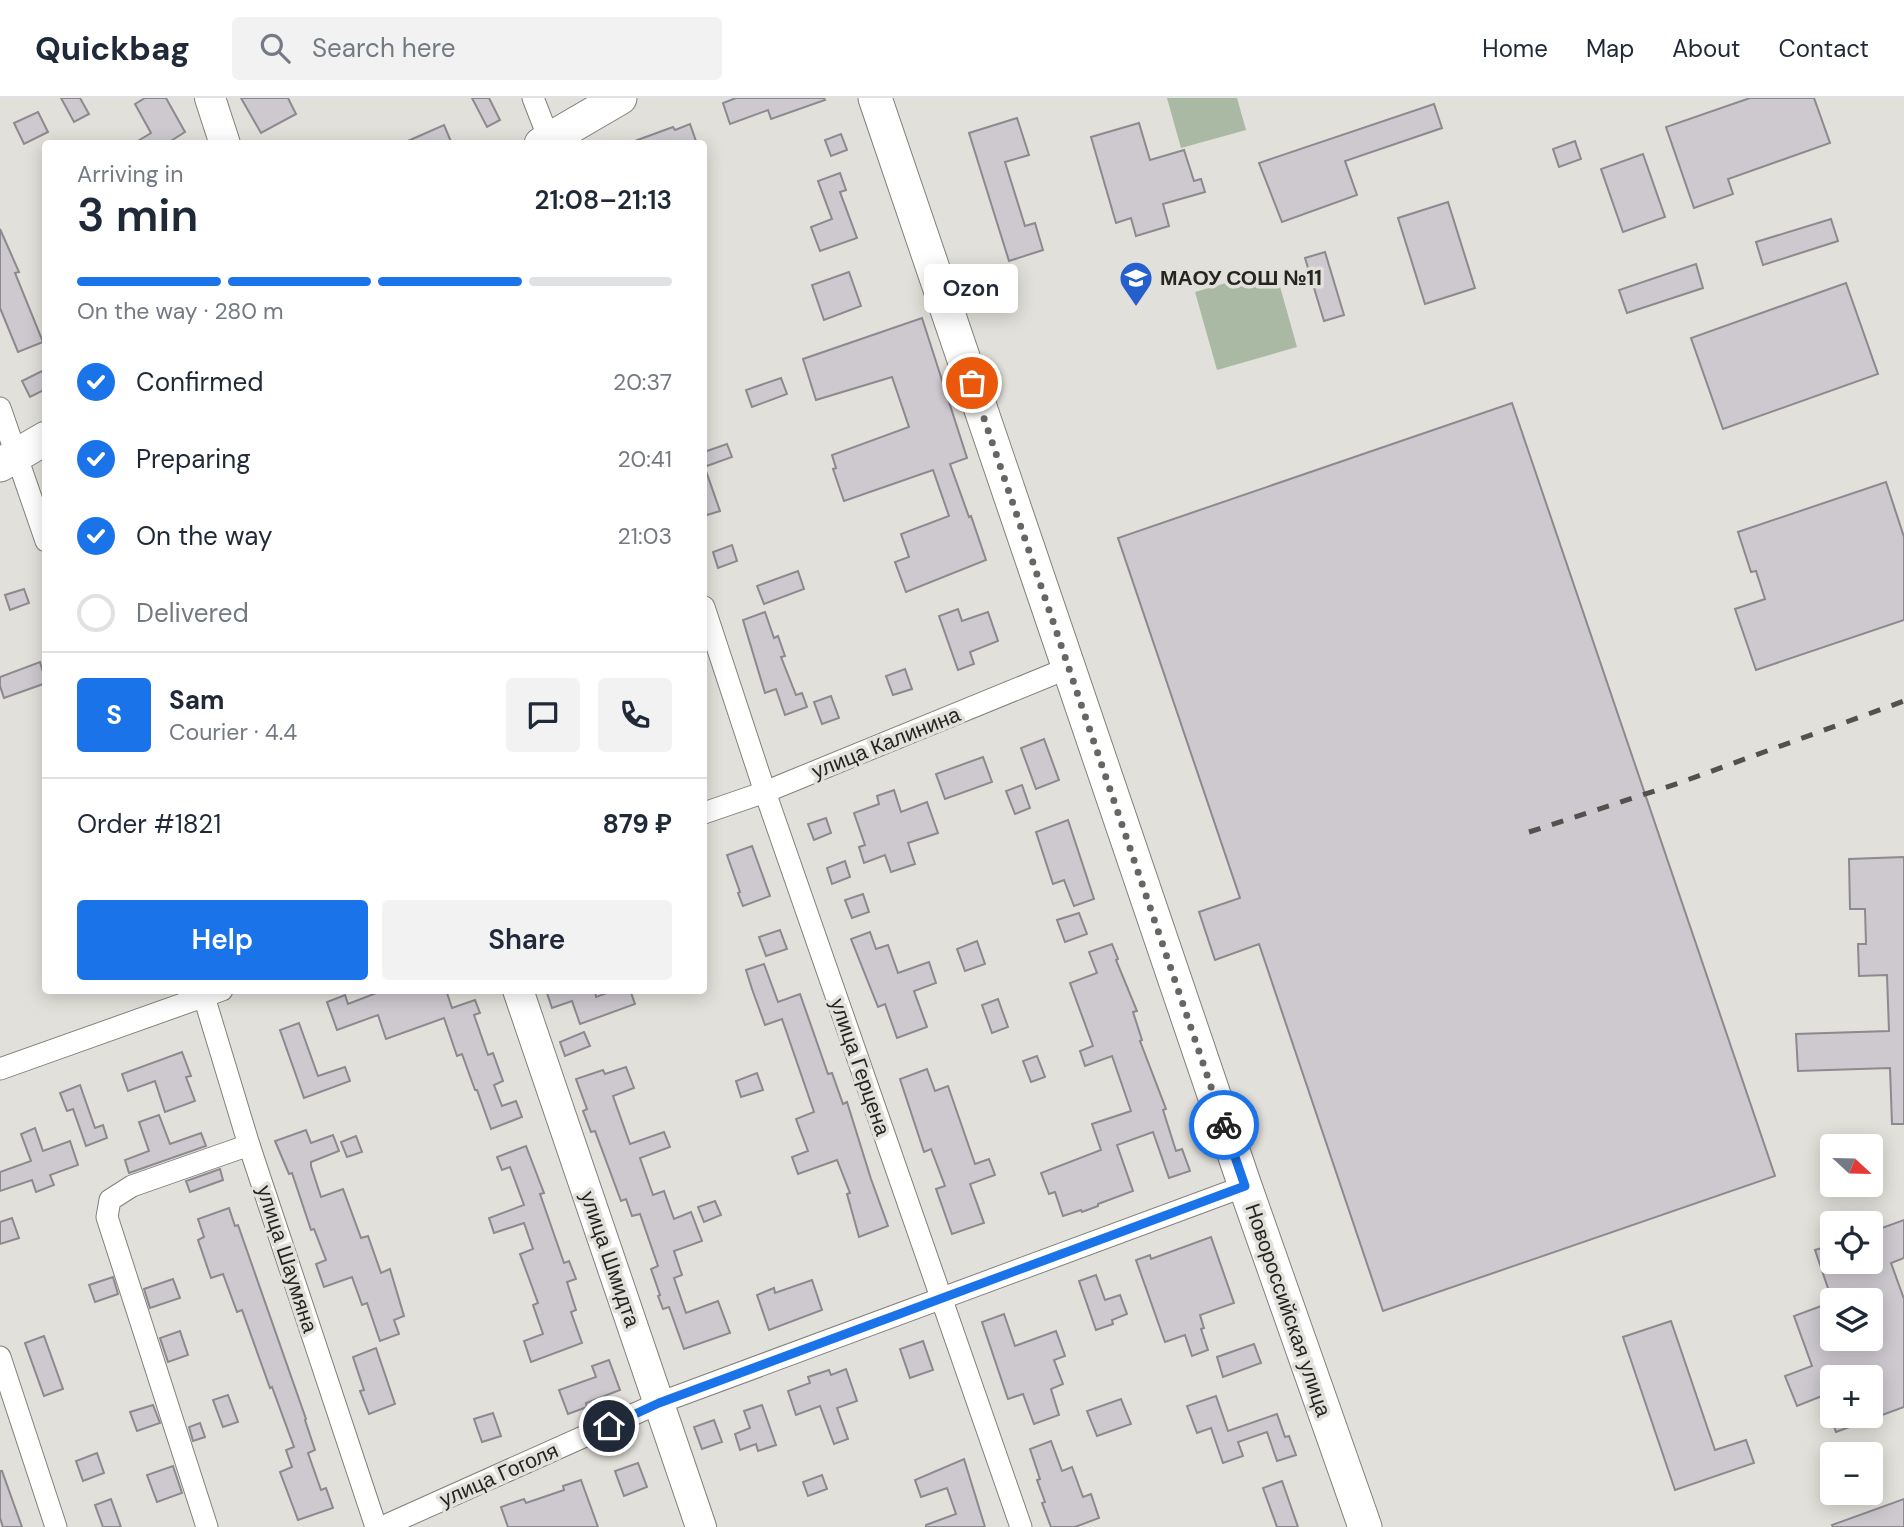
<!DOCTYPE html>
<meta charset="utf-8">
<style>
body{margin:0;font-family:"DM Sans",sans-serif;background:#f2f2f3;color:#1f2937;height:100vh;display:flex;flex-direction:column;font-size:26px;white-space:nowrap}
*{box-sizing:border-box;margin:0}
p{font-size:23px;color:#747a83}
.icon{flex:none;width:38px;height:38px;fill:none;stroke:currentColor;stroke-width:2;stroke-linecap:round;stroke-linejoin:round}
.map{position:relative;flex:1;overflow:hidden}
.details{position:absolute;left:42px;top:42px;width:665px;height:854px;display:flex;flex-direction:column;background:#fff;border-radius:7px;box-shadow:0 4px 18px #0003}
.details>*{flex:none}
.needle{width:46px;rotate:112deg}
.buttons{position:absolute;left:1820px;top:1036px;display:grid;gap:14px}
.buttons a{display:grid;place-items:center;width:63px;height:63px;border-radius:7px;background:#fff;box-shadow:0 4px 18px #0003;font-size:35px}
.pin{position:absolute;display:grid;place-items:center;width:60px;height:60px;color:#fff;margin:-30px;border:4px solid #fff;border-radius:50%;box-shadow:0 2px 7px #0007}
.courier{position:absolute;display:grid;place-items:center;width:70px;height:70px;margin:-35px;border:5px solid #1a73e8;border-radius:50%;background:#fff;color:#222;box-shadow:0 2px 9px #0007}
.bubble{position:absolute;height:49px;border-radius:7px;background:#fff;box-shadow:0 4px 18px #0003;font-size:23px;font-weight:600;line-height:49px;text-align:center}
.summary em{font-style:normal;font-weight:600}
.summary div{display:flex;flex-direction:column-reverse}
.summary{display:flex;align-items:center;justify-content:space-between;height:119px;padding:0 35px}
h1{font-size:46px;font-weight:600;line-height:52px}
.bar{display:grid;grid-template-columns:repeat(4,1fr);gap:10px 7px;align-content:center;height:84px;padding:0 35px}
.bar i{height:9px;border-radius:5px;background:#e0e1e3}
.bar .on{background:#1a73e8}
.bar p{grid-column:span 4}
.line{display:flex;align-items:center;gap:18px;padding:0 35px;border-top:2px solid #e0e1e3}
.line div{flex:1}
.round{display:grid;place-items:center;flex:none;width:74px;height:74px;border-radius:7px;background:#f2f2f3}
ol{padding:0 35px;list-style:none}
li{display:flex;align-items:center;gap:21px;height:77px}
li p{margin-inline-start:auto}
li .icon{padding:7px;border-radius:50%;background:#1a73e8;color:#fff;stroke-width:4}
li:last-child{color:#747a83}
li i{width:38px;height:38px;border:4px solid #e0e1e3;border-radius:50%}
.primary-button{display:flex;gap:14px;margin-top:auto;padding:14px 35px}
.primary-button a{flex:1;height:80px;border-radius:7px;background:#1a73e8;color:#fff;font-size:28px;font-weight:600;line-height:80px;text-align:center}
.primary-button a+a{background:#f2f2f3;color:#1f2937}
header{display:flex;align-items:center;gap:42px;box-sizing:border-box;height:98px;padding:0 35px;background:#fff;border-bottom:2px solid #e0e1e3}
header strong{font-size:33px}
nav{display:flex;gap:38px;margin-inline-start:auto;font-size:24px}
.search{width:490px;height:63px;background:#f2f2f3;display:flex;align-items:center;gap:18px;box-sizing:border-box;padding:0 24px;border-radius:7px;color:#747a83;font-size:26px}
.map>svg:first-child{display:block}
</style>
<header>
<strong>Quickbag</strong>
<div class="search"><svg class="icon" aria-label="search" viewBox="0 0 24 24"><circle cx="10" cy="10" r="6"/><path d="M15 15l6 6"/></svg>Search here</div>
<nav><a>Home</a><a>Map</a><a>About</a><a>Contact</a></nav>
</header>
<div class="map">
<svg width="1904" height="1429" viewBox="0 0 1904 1429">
<rect width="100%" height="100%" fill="#e2e0da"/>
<g fill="#a9b9a3">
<path d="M1167,0h70l9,32 -65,18z"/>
<path d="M1275,171l22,78 -80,23 -22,-78z"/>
</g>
<g fill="#cdc9cf" stroke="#8c898f" stroke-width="2">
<path d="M61,0h19l9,16 -15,8z"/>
<path d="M145,0h21l19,34 -19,12h-33l18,-11 -16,-29z"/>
<path d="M241,0h47l8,16 -35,19z"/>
<path d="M472,0h17l11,22 -13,7z"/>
<path d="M736,0h88l1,2 -54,19 -3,-9 -38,14 -7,-21z"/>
<path d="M1750,0h64l16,45 -102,36 5,15 -39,14 -28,-81z"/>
<path d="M1434,6l8,24 -97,33 12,34 -75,27 -23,-59z"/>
<path d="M38,14l10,20 -24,12 -10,-21z"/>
<path d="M1017,20l12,37 -24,7 20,64 10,-3 8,27 -34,11 -40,-128z"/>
<path d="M1139,25l11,37 34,-10 10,31 7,-2 4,13 -42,12 6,22 -33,10 -5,-18 -15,5 -25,-86z"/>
<path d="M690,26l7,20h-65v-2l41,-15 2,3z"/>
<path d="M444,27l8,19h-51z"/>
<path d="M841,36l6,16 -16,6 -6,-16z"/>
<path d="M1575,43l6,18 -22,8 -6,-18z"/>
<path d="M1643,56l22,63 -42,15 -22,-63z"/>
<path d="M840,75l6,17 -6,2 17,46 -37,13 -9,-24 21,-8 -14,-38z"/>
<path d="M1448,104l27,86 -50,16 -27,-86z"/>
<path d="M1831,121l7,22 -75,24 -7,-23z"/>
<path d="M0,131l19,43 -4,1 28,69 -25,10 -18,-44z"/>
<path d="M1325,154l19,63 -20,6 -19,-63z"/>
<path d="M1696,166l7,24 -76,25 -8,-23z"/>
<path d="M849,174l12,34 -37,14 -12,-35z"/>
<path d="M1846,185l32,91 -155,55 -32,-91z"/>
<path d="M922,220l45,140 -17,6 19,53 2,-1 15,44 -80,32 -11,-30 14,-5 -8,-23 48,-18 -16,-46 -89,31 -11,-32 3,-1 -4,-13 77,-28 -17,-50 -76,23 -13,-41z"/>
<path d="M42,273l4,7v11l-16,8 -8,-16z"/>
<path d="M781,280l6,16 -35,13 -6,-17z"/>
<path d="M1512,305l263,773 -392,135 -124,-367 -44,16 -16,-48 41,-14 -122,-360z"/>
<path d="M727,346l5,13 -28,10v-15z"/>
<path d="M704,373h2l14,40 -16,5z"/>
<path d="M1886,384l18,55v83l-148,50 -21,-61 30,-10 -9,-28 -5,1 -13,-40z"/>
<path d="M732,447l5,16 -19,7 -5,-16z"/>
<path d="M798,473l6,18 -40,15 -7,-18z"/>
<path d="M24,491l5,14 -19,7 -5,-15z"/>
<path d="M958,511l4,12 26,-9 10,29 -28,11 4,12 -16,6 -19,-54z"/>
<path d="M765,514l9,26 4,-2 7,20 -4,1 15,38 6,-2 5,14 -22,8 -9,-26 -11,4 -22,-73z"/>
<path d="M40,564l6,21 -42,15 -4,-12v-9z"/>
<path d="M905,571l7,20 -19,6 -7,-19z"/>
<path d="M831,598l8,22 -17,6 -8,-22z"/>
<path d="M1044,641l15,41 -23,9 -15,-41z"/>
<path d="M983,659l9,25 -47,17 -9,-25z"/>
<path d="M1022,687l8,23 -15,6 -9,-23z"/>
<path d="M894,692l7,22 26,-10 11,31 -30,10 7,21 -24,8 -6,-17 -21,8 -5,-16 6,-2 -11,-32 25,-9 -2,-8z"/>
<path d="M826,720l5,15 -17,7 -6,-16z"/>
<path d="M1068,722l26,79 -20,7 -10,-26 -11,4 -17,-52z"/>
<path d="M752,748l18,50 -27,10 -5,-13 2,-1 -13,-37z"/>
<path d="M1904,759v267h-12l-2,-56 -92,3 -2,-37 93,-3 -2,-56 -28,1 -1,-32h8l-1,-35h-15l-1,-50z"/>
<path d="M845,763l5,16 -18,7 -5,-16z"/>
<path d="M863,796l6,18 -17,6 -7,-18z"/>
<path d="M1079,815l8,21 -22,8 -8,-22z"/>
<path d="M780,832l7,19 -21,7 -7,-19z"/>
<path d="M870,834l6,17 12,-4 10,28 31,-11 7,21 -22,8 13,36 -30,11 -12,-34 -7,3 -27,-68z"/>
<path d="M977,843l8,23 -20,7 -8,-22z"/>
<path d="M1112,846l6,15 -2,1 21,51 -4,1 9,28 -2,1 26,68 -3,1 13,41 6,-2 8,22 -21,7 -16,-46 -36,13 16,46 -35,13v2l-16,6 -1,-2 -18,6 -8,-24 -6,2 -8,-21 60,-23 -9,-26 39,-13 -19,-55 -27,10 -5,-15 13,-5 -23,-63 27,-10 -8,-21z"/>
<path d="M764,866l14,38 22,-8 28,80 4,-1 11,31 4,-2 24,77 17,47 -29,11 -12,-43 3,-1 -13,-33 -39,14 -6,-17 16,-6 -12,-32 18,-7 -32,-93 -17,6 -13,-36 -6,-19z"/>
<path d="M384,892h62l6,18 23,-8 5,13 -6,2 14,40 5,-2 10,28 -9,4 8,21 14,-5 6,16 -31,12 -14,-39h-2l-13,-36 -5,2 -13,-38 -58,21 -8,-24 -41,15 -10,-28 18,-7 3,9z"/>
<path d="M546,892h49l1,7 19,-7h15l5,14 -55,20 -8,-23 -20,7z"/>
<path d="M998,901l10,28 -16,6 -10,-28z"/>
<path d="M299,925l19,53 27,-9 5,14 -46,17 -24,-68z"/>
<path d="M584,934l6,14 -25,10 -5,-14z"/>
<path d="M182,954l9,24 -5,1 9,24 -30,11 -10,-31 -27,10 -6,-17z"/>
<path d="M1037,958l8,21 -14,5 -8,-21z"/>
<path d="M626,969l8,21 -21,8 17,48 34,-12 6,15 -30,11 13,37 11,-4 10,28 17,-7 11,29 -28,10 8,24 -8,3 12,35 32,-12 12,32 -46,16 -15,-42 -6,2 -5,-13 2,-1 -9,-26 7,-3 -18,-52 -8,2 -6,-17 -5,2 -26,-70 -4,1 -8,-21 4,-2 -11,-30 27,-9 2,4z"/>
<path d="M927,971l8,22 13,-5 27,78 14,-5 6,16 -25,9 14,39 -32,11 -16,-45 9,-3 -14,-37 -7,3 -24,-73z"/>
<path d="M757,975l6,17 -22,7 -5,-16z"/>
<path d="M80,987l15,43 8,-3 4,13 -21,8 -13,-37 -6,2 -7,-18z"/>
<path d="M159,1017l11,29 31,-11 5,13 -77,27 -4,-13 24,-9 -10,-29z"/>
<path d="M35,1030l8,23 27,-10 8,24 -28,10 4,10 -18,7 -4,-12 -32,11v-19l31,-11 -10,-27z"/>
<path d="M306,1032l5,13 22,-8 6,16 -28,11v4l10,31 22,-8 18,49 7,-2 13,37 9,-4 14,47 -10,4 5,14 -19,7 -13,-38 -5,2 -10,-28 -28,10 -8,-23 10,-4 -12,-31 -3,1 -19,-57 -3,1 -14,-33z"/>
<path d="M356,1038l6,16 -15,5 -6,-15z"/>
<path d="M526,1048l18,47 -4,1 24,69 5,-2 7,18 -9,3 9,28 -5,2 11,31 -51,19 -7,-21 19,-7 -10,-29 5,-2 -18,-49 13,-5 -9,-26 -30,10 -5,-15 35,-13 -14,-38 -8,3 -5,-13z"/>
<path d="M220,1071l3,11 -33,12 -4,-11z"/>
<path d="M715,1103l6,14 -17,7 -6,-15z"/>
<path d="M229,1110l6,18 3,-1 68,194 -1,1 10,30 -7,3 13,37 5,-2 7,20 -35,12 -18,-48 12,-5 -6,-17 8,-3 -22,-60 -2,1 -28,-78 -5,2 -14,-38 -12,4 -13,-38 6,-3 -6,-18z"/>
<path d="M12,1120l7,20 -19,6v-22z"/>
<path d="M1904,1122v38l-13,5 13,36v108l-68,25 -6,-16h41v-39h-39v15l-35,14 -12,-30 27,-10 -18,-50 38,-14v37h39v-39h-39l-17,-50 17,-5v17h39v-30z"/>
<path d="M1211,1139l23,66 -34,12 4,13 -3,1 7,21 -16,6 -7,-21 -20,7 -29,-82 14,-5 1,4z"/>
<path d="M1096,1177l9,25 15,-5 7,19 -15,6 1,4 -17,6 -17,-49z"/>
<path d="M113,1179l5,17 -23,8 -6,-17z"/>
<path d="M173,1181l7,19 -30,10 -6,-19z"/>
<path d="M812,1182l10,30 -53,20 -12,-35 17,-7 1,5z"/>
<path d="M1004,1216l11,32 41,-15 9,25 -11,4 9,24 -12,5 8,26 -25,9 -11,-30 -15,5 -26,-77z"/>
<path d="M1671,1223l44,129 31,-10 8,23 -79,27 -52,-153z"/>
<path d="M180,1233l8,24 -20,7 -8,-24z"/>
<path d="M44,1238l19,53 -19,7 -19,-53z"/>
<path d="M923,1243l10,29 -23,8 -10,-29z"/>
<path d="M1254,1246l7,19 -38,14 -6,-20z"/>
<path d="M376,1250l19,56 -26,10 -9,-23 4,-1 -11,-33z"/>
<path d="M609,1262l11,30 -34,13 1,4 -19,7 -9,-24 37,-13 -4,-11z"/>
<path d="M846,1271l11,32 -20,7 11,31 -14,5 -14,-38 -24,9 -8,-24 22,-8 -2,-6 21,-7 2,5z"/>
<path d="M228,1297l10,27 -15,5 -10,-27z"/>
<path d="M1216,1298l12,35 49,-17 8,23 4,-1 7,19 -19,6 -10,-29 -29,10 5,14 -20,7 -12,-35 -14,5 -10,-27z"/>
<path d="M1121,1301l10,25 -34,12 -10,-25z"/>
<path d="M153,1307l7,18 -23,8 -7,-19z"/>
<path d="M762,1307l14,40 -18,6 -2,-7 -16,6 -5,-16 15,-6 -6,-17z"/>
<path d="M493,1315l8,23 -19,6 -8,-23z"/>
<path d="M714,1322l8,22 -20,7 -8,-22z"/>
<path d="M200,1325l5,14 -12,4 -4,-14z"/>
<path d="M1051,1343l11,30 10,-4 11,30 8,-3 8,24 -24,9h-24l-9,-24 3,-1 -8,-22 3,-1 -10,-30z"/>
<path d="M97,1355l7,20 -21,8 -7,-20z"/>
<path d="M964,1361l21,68h-59v-2l30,-11 -9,-26 -26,9 -6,-17z"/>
<path d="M638,1365l9,24 -23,9 -9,-25z"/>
<path d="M173,1368l9,27 -25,9 -10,-27z"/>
<path d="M0,1373h2l20,56h-19l-3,-9z"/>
<path d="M822,1377l5,14 -19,7 -5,-14z"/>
<path d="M581,1382l17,47h-90l-7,-20 23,-8 2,4 38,-13 -1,-4z"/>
<path d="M1282,1383l16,46h-21l-14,-39z"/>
<path d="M111,1401l10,28h-18l-8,-22z"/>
<path d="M1904,1401v28h-71l-1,-2z"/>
</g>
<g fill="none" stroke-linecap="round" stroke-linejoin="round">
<defs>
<g id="street">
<path d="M533,0l18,46"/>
<path d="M0,310l46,133"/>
<path d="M704,509l61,185 256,735"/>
<path d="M704,715l61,-21 303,-124"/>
<path d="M202,892l47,155 127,382"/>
<path d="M0,971l222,-79"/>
<path d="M0,1259l56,170"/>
<path d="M207,1429l-100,-310 3,-17 22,-14 117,-41"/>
<path d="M382,1429l277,-124 586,-217"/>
</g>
<g id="secondary">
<path d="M210,0l15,46"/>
<path d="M518,892l183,537"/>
</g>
<g id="primary">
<path d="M875,0l370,1088 120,341"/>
<path d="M541,46l79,-46"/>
<path d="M0,367l46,-27"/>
</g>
</defs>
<use href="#street" stroke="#82807a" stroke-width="23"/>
<use href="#secondary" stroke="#82807a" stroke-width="32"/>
<use href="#primary" stroke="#82807a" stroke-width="35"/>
<use href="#street" stroke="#fff" stroke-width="21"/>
<use href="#secondary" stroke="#fff" stroke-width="30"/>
<use href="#primary" stroke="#fff" stroke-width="33"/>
<path stroke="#51514d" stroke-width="5" stroke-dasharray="12 12" stroke-linecap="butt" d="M1529,734l150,-49 225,-82"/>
</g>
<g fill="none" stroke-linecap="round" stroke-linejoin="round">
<path stroke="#676662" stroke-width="7" stroke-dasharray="0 12.6" d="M972,285l252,742"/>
<path stroke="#1a73e8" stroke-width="9" d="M609,1328l50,-23 586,-217 -21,-61"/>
</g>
<defs>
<symbol id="school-pin" viewBox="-11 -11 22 30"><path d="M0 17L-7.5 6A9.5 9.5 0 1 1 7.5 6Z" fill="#2460cd" stroke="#e2e0da"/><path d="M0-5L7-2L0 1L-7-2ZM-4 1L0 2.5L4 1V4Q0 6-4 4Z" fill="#fff"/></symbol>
</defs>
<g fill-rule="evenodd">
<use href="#school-pin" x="1117" y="161" width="38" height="52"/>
</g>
<g text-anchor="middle" stroke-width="7" stroke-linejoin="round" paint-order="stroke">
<g font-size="21" font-weight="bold" fill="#252522" stroke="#e2e0da" text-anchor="start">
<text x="1160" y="187">МАОУ СОШ №11</text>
</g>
<g font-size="21" fill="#252522" stroke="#e2e0da">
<text transform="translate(886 645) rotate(-22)" y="7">улица Калинина</text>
<text transform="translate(860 969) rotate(71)" y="7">улица Герцена</text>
<text transform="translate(287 1161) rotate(72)" y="7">улица Шаумяна</text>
<text transform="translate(610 1161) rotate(71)" y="7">улица Шмидта</text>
<text transform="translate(1288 1212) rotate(71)" y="7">Новороссийская улица</text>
<text transform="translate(499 1377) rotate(-24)" y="7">улица Гоголя</text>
</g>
</g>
</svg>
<div class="buttons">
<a><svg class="needle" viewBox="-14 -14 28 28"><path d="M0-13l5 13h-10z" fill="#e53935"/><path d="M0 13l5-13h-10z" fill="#747a83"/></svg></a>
<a><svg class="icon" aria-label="locate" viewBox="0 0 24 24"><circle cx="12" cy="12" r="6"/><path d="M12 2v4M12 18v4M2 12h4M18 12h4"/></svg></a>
<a><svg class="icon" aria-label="layers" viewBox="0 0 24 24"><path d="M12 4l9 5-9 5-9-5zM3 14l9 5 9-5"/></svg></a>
<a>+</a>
<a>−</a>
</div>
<div class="pin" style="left:972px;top:285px;background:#ea580c"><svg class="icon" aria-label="bag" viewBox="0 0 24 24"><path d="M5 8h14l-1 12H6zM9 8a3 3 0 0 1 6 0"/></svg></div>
<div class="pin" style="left:609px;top:1328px;background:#1f2937"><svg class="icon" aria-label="home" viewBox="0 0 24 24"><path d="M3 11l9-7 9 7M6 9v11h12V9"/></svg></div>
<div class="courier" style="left:1224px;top:1027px"><svg class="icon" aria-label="bike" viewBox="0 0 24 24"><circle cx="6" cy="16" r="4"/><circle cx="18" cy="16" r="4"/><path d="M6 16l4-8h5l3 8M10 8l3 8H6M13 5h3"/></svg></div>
<div class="bubble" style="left:924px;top:166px;width:94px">Ozon</div>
<section class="details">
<div class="summary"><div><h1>3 min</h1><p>Arriving in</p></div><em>21:08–21:13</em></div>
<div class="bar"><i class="on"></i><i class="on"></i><i class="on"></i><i></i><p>On the way · 280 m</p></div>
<ol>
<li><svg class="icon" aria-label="check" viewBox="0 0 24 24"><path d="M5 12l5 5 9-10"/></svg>Confirmed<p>20:37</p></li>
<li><svg class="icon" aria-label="check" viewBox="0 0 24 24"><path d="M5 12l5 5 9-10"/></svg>Preparing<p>20:41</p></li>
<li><svg class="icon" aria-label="check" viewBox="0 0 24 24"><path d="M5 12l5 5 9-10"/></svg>On the way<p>21:03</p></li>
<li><i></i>Delivered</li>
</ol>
<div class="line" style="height:126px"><b class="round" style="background:#1a73e8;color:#fff">S</b><div><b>Sam</b><p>Courier · 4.4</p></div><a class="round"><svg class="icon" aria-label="chat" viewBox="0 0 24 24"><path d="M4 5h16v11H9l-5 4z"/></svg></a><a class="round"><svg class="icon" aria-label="phone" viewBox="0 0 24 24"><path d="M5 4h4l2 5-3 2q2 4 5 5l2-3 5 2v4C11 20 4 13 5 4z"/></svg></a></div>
<div class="line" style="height:91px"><div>Order #1821</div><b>879 ₽</b></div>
<div class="primary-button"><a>Help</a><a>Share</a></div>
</section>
</div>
